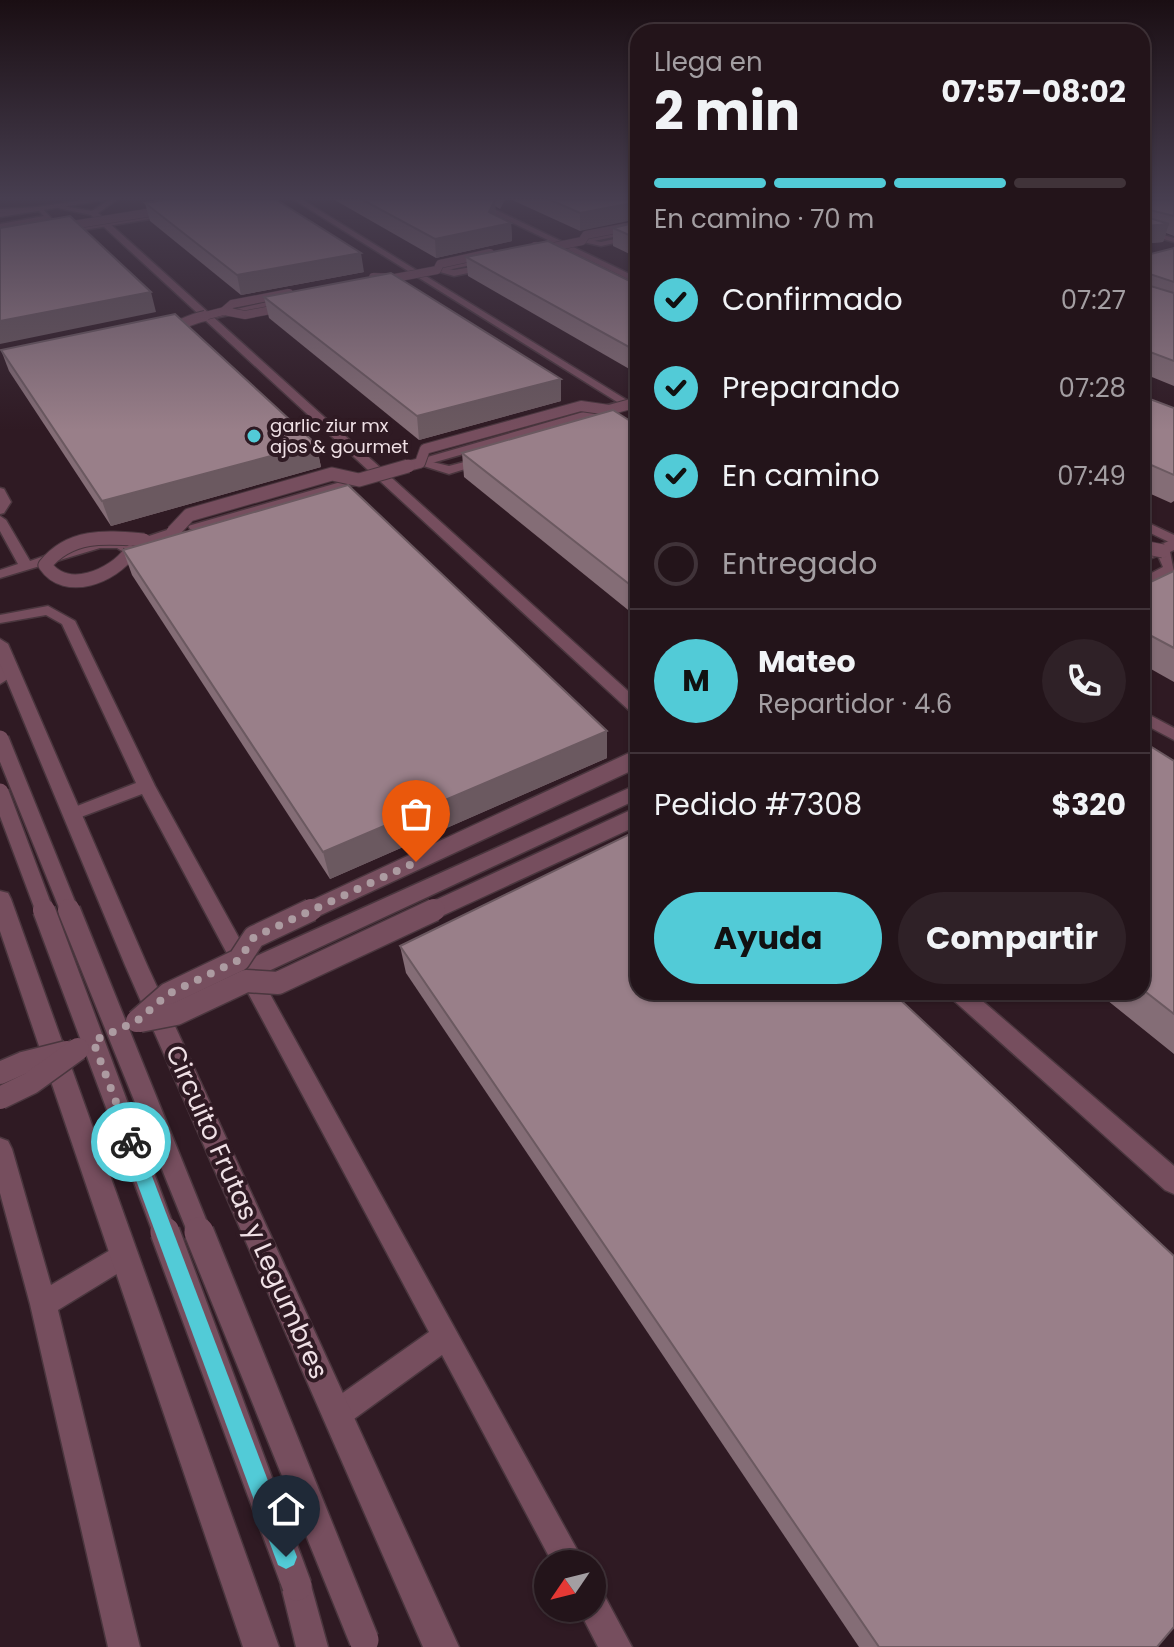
<!DOCTYPE html>
<html lang="es">
<meta charset="utf-8">
<style>
body{margin:0;font-family:Poppins,sans-serif;background:#2f2127;color:#f1f3f6;height:100vh;display:flex;flex-direction:column;font-size:30px;white-space:nowrap}
*{box-sizing:border-box;margin:0}
p{font-size:26px;color:#a39ea2}
.icon{flex:none;width:44px;height:44px;fill:none;stroke:currentColor;stroke-width:2;stroke-linecap:round;stroke-linejoin:round}
.map{position:relative;flex:1;overflow:hidden}
.drawer{position:absolute;left:630px;top:24px;width:520px;height:976px;display:flex;flex-direction:column;background:#23141a;border-radius:24px;box-shadow:0 2px 6px #0004,0 0 0 2px #403339}
.drawer>*{flex:none}
.needle{width:52px;rotate:235deg}
.fabs{position:absolute;left:534px;top:1550px;display:grid;gap:16px}
.fabs a{display:grid;place-items:center;width:72px;height:72px;border-radius:50%;background:#23141a;box-shadow:0 2px 6px #0004,0 0 0 2px #403339;font-size:40px}
.pin{position:absolute;display:grid;place-items:center;width:68px;height:68px;color:#fff;margin:-82px -34px;border-radius:50% 50% 50% 0;rotate:-45deg;box-shadow:0 0 8px #0007}
.pin .icon{rotate:45deg}
.courier{position:absolute;display:grid;place-items:center;width:80px;height:80px;margin:-40px;border:6px solid #52cbd7;border-radius:50%;background:#fff;color:#222;box-shadow:0 2px 10px #0007}
.head em{font-style:normal;font-weight:700}
.head div{display:flex;flex-direction:column-reverse}
.head{display:flex;align-items:center;justify-content:space-between;height:136px;padding:0 24px}
h1{font-size:52px;font-weight:700;line-height:60px}
.bar{display:grid;grid-template-columns:repeat(4,1fr);gap:12px 8px;align-content:center;height:96px;padding:0 24px}
.bar i{height:10px;border-radius:6px;background:#403339}
.bar .selected{background:#52cbd7}
.bar p{grid-column:span 4}
.line{display:flex;align-items:center;gap:20px;padding:0 24px;border-top:2px solid #403339}
.line div{flex:1}
.round{display:grid;place-items:center;flex:none;width:84px;height:84px;border-radius:42px;background:#2f2127}
ol{padding:0 24px;list-style:none}
li{display:flex;align-items:center;gap:24px;height:88px}
li p{margin-inline-start:auto}
li .icon{padding:8px;border-radius:50%;background:#52cbd7;color:#111;stroke-width:4}
li:last-child{color:#a39ea2}
li i{width:44px;height:44px;border:4px solid #403339;border-radius:50%}
.cta{display:flex;gap:16px;margin-top:auto;padding:16px 24px}
.cta a{flex:1;height:92px;border-radius:48px;background:#52cbd7;color:#111;font-size:32px;font-weight:700;line-height:92px;text-align:center}
.cta a+a{background:#2f2127;color:#f1f3f6}
.map>svg:first-child{display:block}
</style>
<div class="map">
<svg width="1174" height="1647" viewBox="0 0 1174 1647">
<rect width="100%" height="100%" fill="#2f1a23"/>
<g fill="none" stroke-linecap="round" stroke-linejoin="round">
<defs>
<g id="service">
<path d="M110,199h8l-20,14 540,487v14l-6,-1 -541,-498 -38,-8 4,-2 35,6z"/>
<path d="M293,199h8l337,208v8z"/>
<path d="M464,199h9l165,79v6z"/>
<path d="M41,207l11,12 -52,9v-4l44,-8 -5,-5 -39,2v-4z"/>
<path d="M1142,229l32,9v4l-32,-9z"/>
<path d="M638,234v4l-37,8 -23,-5 4,-2 19,3z"/>
<path d="M489,264l3,4 -38,8 -21,-6 4,-3 17,3z"/>
<path d="M487,456l6,3 -2,2 -42,13 -35,-11 6,-4 29,7z"/>
<path d="M0,488l4,1 7,13 -7,11 -4,1z"/>
<path d="M0,516l6,4 24,41c30,-9 81,-37 107,-9l-7,4 -13,-8h-17l-100,30v-8l18,-6 -18,-33z"/>
<path d="M1142,520l32,15v15l-4,2 4,20 -32,15v-9l21,-11 -7,-16 13,-9 -27,-13z"/>
<path d="M173,528l21,7 -6,4 -15,-3 -29,8 -7,-4z"/>
<path d="M48,606l27,15 80,165 430,778h-32l-111,-209 -95,69 -10,4 -10,-4 -4,-10 4,-10 102,-72 -287,-538 -69,26 -9,-6 3,-4 69,-27 -74,-159 -16,-9 -46,8v-8z"/>
<path d="M5,651l8,5 -5,23 -8,5v-31z"/>
<path d="M1142,711l32,17v12l-32,-17z"/>
<path d="M948,992h24l202,174v28l-9,-4 -214,-192z"/>
<path d="M0,1138l8,3 4,8 39,136 73,-43 9,4 4,9 -4,9 -75,46 82,337h-32l-78,-343 -30,-111z"/>
<path d="M297,1570l11,5 20,72h-32l-15,-61 5,-11z"/>
<path d="M592,1588l11,5 29,54h-34l-20,-39h14z"/>
</g>
<g id="pedestrian">
<path d="M177,211l-3,4 -174,29v-6z"/>
<path d="M638,226v6l-74,15 -4,-3z"/>
<path d="M493,255l3,5 -78,16 -5,-3z"/>
<path d="M293,296l3,5 -81,17 -5,-3z"/>
<path d="M618,402l4,1v6l-422,120h-10l-2,-3z"/>
<path d="M1174,539v10l-32,13v-10z"/>
<path d="M638,784v15l-406,189 -8,2 -8,-2 -4,-7 4,-7z"/>
</g>
<g id="minor">
<path d="M89,199h22l-111,18v-4z"/>
<path d="M0,639l8,5 139,321 312,682h-36l-298,-682 -125,-301z"/>
<path d="M0,891l8,2 3,6 268,748h-36l-243,-716z"/>
</g>
</defs>
<use href="#service" stroke="#4a363e" stroke-width="3"/>
<use href="#pedestrian" stroke="#4a363e" stroke-width="3"/>
<use href="#minor" stroke="#4a363e" stroke-width="3"/>
<use href="#service" fill="#764e5e" fill-rule="evenodd"/>
<use href="#pedestrian" fill="#764e5e" fill-rule="evenodd"/>
<use href="#minor" fill="#764e5e" fill-rule="evenodd"/>
<defs>
<g id="service-bridge-far5">
<path d="M54,228l117,-19"/>
<path d="M535,246l13,2 34,-7 4,-6 52,-10"/>
<path d="M373,277l22,1 42,-8 3,-6 50,-11"/>
<path d="M224,311l8,-7 57,-11"/>
<path d="M197,318l27,-7 21,4 47,-9"/>
</g>
<g id="service-bridge-far4">
<path d="M163,331c15,-4 26,-12 42,-15"/>
<path d="M401,468l19,-5 5,-14 156,-43 28,4 29,-8"/>
</g>
<g id="service-bridge-far3">
<path d="M173,532l16,-17 143,-41 27,6 49,-14"/>
<path d="M1142,547l21,4"/>
<path d="M130,552c-17,24 -64,44 -85,13 26,-32 62,-28 99,-25"/>
</g>
<g id="service-bridge-far2">
<path d="M0,739l70,173"/>
<path d="M0,792l45,120"/>
<path d="M307,912l325,-151 6,2"/>
<path d="M430,912l208,-96"/>
</g>
<g id="service-bridge-far1">
<path d="M44,910l121,324"/>
<path d="M69,910l131,324"/>
<path d="M137,1021l31,-27 71,-34 15,-23 57,-27"/>
<path d="M140,1021l36,-7 70,-33 32,2 156,-73"/>
<path d="M0,1073l23,-10 44,-11"/>
<path d="M0,1098l31,-15 47,-34"/>
</g>
<g id="service-bridge">
<path d="M165,1232l132,354"/>
<path d="M199,1232l165,408"/>
</g>
</defs>
<use href="#service-bridge-far5" stroke="#4a363e" stroke-width="9" stroke-linecap="butt"/>
<use href="#service-bridge-far4" stroke="#4a363e" stroke-width="12" stroke-linecap="butt"/>
<use href="#service-bridge-far3" stroke="#4a363e" stroke-width="15" stroke-linecap="butt"/>
<use href="#service-bridge-far2" stroke="#4a363e" stroke-width="20" stroke-linecap="butt"/>
<use href="#service-bridge-far1" stroke="#4a363e" stroke-width="25" stroke-linecap="butt"/>
<use href="#service-bridge" stroke="#4a363e" stroke-width="32" stroke-linecap="butt"/>
<use href="#service-bridge-far5" stroke="#764e5e" stroke-width="8"/>
<use href="#service-bridge-far4" stroke="#764e5e" stroke-width="10"/>
<use href="#service-bridge-far3" stroke="#764e5e" stroke-width="13"/>
<use href="#service-bridge-far2" stroke="#764e5e" stroke-width="17"/>
<use href="#service-bridge-far1" stroke="#764e5e" stroke-width="22"/>
<use href="#service-bridge" stroke="#764e5e" stroke-width="29"/>
</g>
<g fill="#846d76">
<path d="M333,199h172l-5,10 -5,-3 1,10 15,7 1,18 -76,17z"/>
<path d="M510,199h128l-58,32z"/>
<path d="M1142,199h32v37l-8,-3 -3,9 -17,1 1,12 27,-7v138l-32,-13z"/>
<path d="M145,203l219,69 -123,23 -91,-74z"/>
<path d="M638,222v36l-25,-12v-18z"/>
<path d="M466,257l172,28v89l-170,-98z"/>
<path d="M264,297l297,82v22l-142,39 -150,-122z"/>
<path d="M1,350l315,94 5,23 -210,59 -102,-155z"/>
<path d="M1142,396l32,12v93l-3,2 -29,-13z"/>
<path d="M638,426v192l-174,-141 -2,-24z"/>
<path d="M123,550l484,181v27l-277,121 -198,-304z"/>
<path d="M1174,571v111l-32,-18v-78z"/>
<path d="M1142,741l32,20v293l-77,-62h45z"/>
<path d="M400,946l757,701h-298l-453,-674z"/>
</g>
<g fill="#6b5960">
<path d="M500,199h5l-5,10z"/>
<path d="M495,200l1,18 15,5 1,18 -76,17 -1,-19 54,-27z"/>
<path d="M638,202v17l-58,12v-18z"/>
<path d="M1169,224l-6,18 -21,2 4,-18z"/>
<path d="M361,253l3,19 -123,23 -4,-20z"/>
<path d="M151,292l5,20 -156,32v-23z"/>
<path d="M561,379v22l-142,39 -2,-24z"/>
<path d="M316,444l5,23 -210,59 -9,-25z"/>
<path d="M607,731v27l-277,121 -7,-27z"/>
</g>
<g fill="#997f89" stroke="#6b5960" stroke-width="2">
<path d="M171,199h104l86,54 -124,22 -92,-72z"/>
<path d="M361,199h132l2,1 -6,12 22,11 -76,16z"/>
<path d="M548,199h90v3l-58,11z"/>
<path d="M1142,199h32v17l-28,-7v8l23,7 -23,2 1,29 27,-7v34l-24,-8 -4,3 1,8 27,8v68l-32,-12z"/>
<path d="M70,216l81,76 -151,29v-93z"/>
<path d="M638,222v17l-25,-11z"/>
<path d="M548,241l90,44v67l-172,-95z"/>
<path d="M391,273l170,106 -144,37 -153,-119z"/>
<path d="M175,314l141,130 -214,57 -101,-151z"/>
<path d="M1142,396l32,12v67l-32,-14z"/>
<path d="M613,410l25,16v165l-176,-138z"/>
<path d="M348,485l259,246 -284,121 -200,-302z"/>
<path d="M1174,571v77l-32,-17v-45z"/>
<path d="M1142,741l32,20v253l-32,-25z"/>
<path d="M638,830v162h254l282,264v371l-17,20h-278l-479,-701z"/>
</g>
<linearGradient id="sky" x2="0" y2="1"><stop stop-color="#1a0e13"/><stop offset="0.46" stop-color="#473e50"/><stop offset="1" stop-color="#473e50" stop-opacity="0"/></linearGradient>
<rect width="1174" height="430" fill="url(#sky)"/>
<path fill="#52cbd7" d="M131,1134l8,8 158,415 -3,8 -8,4 -8,-4 -3,-8 -153,-415z"/>
<g fill="none" stroke-linecap="round" stroke-linejoin="round">
<path stroke="#ac9ba1" stroke-width="8" stroke-dasharray="0 14.4" d="M131,1142l-38,-101 44,-20 31,-27 71,-34 15,-23 162,-75"/>
</g>
<circle fill="#52cbd7" stroke="#2f1a23" stroke-width="3" cx="254" cy="436" r="8"/>
<g text-anchor="middle" stroke-width="8" stroke-linejoin="round" paint-order="stroke">
<g font-size="18" fill="#efe0e5" stroke="#2f1a23" text-anchor="start">
<text x="270" y="432">garlic ziur mx<tspan x="270" dy="21">ajos &amp; gourmet</tspan></text>
</g>
<g font-size="26" fill="#efe0e5" stroke="#2f1a23">
<text transform="translate(247 1212) rotate(66)" y="9">Circuito Frutas y Legumbres</text>
</g>
</g>
</svg>
<div class="fabs">
<a><svg class="needle" viewBox="-14 -14 28 28"><path d="M0-13l5 13h-10z" fill="#e53935"/><path d="M0 13l5-13h-10z" fill="#a39ea2"/></svg></a>
</div>
<div class="pin" style="left:416px;top:862px;background:#ea580c"><svg class="icon" aria-label="bag" viewBox="0 0 24 24"><path d="M5 8h14l-1 12H6zM9 8a3 3 0 0 1 6 0"/></svg></div>
<div class="pin" style="left:286px;top:1557px;background:#1f2937"><svg class="icon" aria-label="home" viewBox="0 0 24 24"><path d="M3 11l9-7 9 7M6 9v11h12V9"/></svg></div>
<div class="courier" style="left:131px;top:1142px"><svg class="icon" aria-label="bike" viewBox="0 0 24 24"><circle cx="6" cy="16" r="4"/><circle cx="18" cy="16" r="4"/><path d="M6 16l4-8h5l3 8M10 8l3 8H6M13 5h3"/></svg></div>
<section class="drawer">
<div class="head"><div><h1>2 min</h1><p>Llega en</p></div><em>07:57–08:02</em></div>
<div class="bar"><i class="selected"></i><i class="selected"></i><i class="selected"></i><i></i><p>En camino · 70 m</p></div>
<ol>
<li><svg class="icon" aria-label="check" viewBox="0 0 24 24"><path d="M5 12l5 5 9-10"/></svg>Confirmado<p>07:27</p></li>
<li><svg class="icon" aria-label="check" viewBox="0 0 24 24"><path d="M5 12l5 5 9-10"/></svg>Preparando<p>07:28</p></li>
<li><svg class="icon" aria-label="check" viewBox="0 0 24 24"><path d="M5 12l5 5 9-10"/></svg>En camino<p>07:49</p></li>
<li><i></i>Entregado</li>
</ol>
<div class="line" style="height:144px"><b class="round" style="background:#52cbd7;color:#111">M</b><div><b>Mateo</b><p>Repartidor · 4.6</p></div><a class="round"><svg class="icon" aria-label="phone" viewBox="0 0 24 24"><path d="M5 4h4l2 5-3 2q2 4 5 5l2-3 5 2v4C11 20 4 13 5 4z"/></svg></a></div>
<div class="line" style="height:104px"><div>Pedido #7308</div><b>$320</b></div>
<div class="cta"><a>Ayuda</a><a>Compartir</a></div>
</section>
</div>
